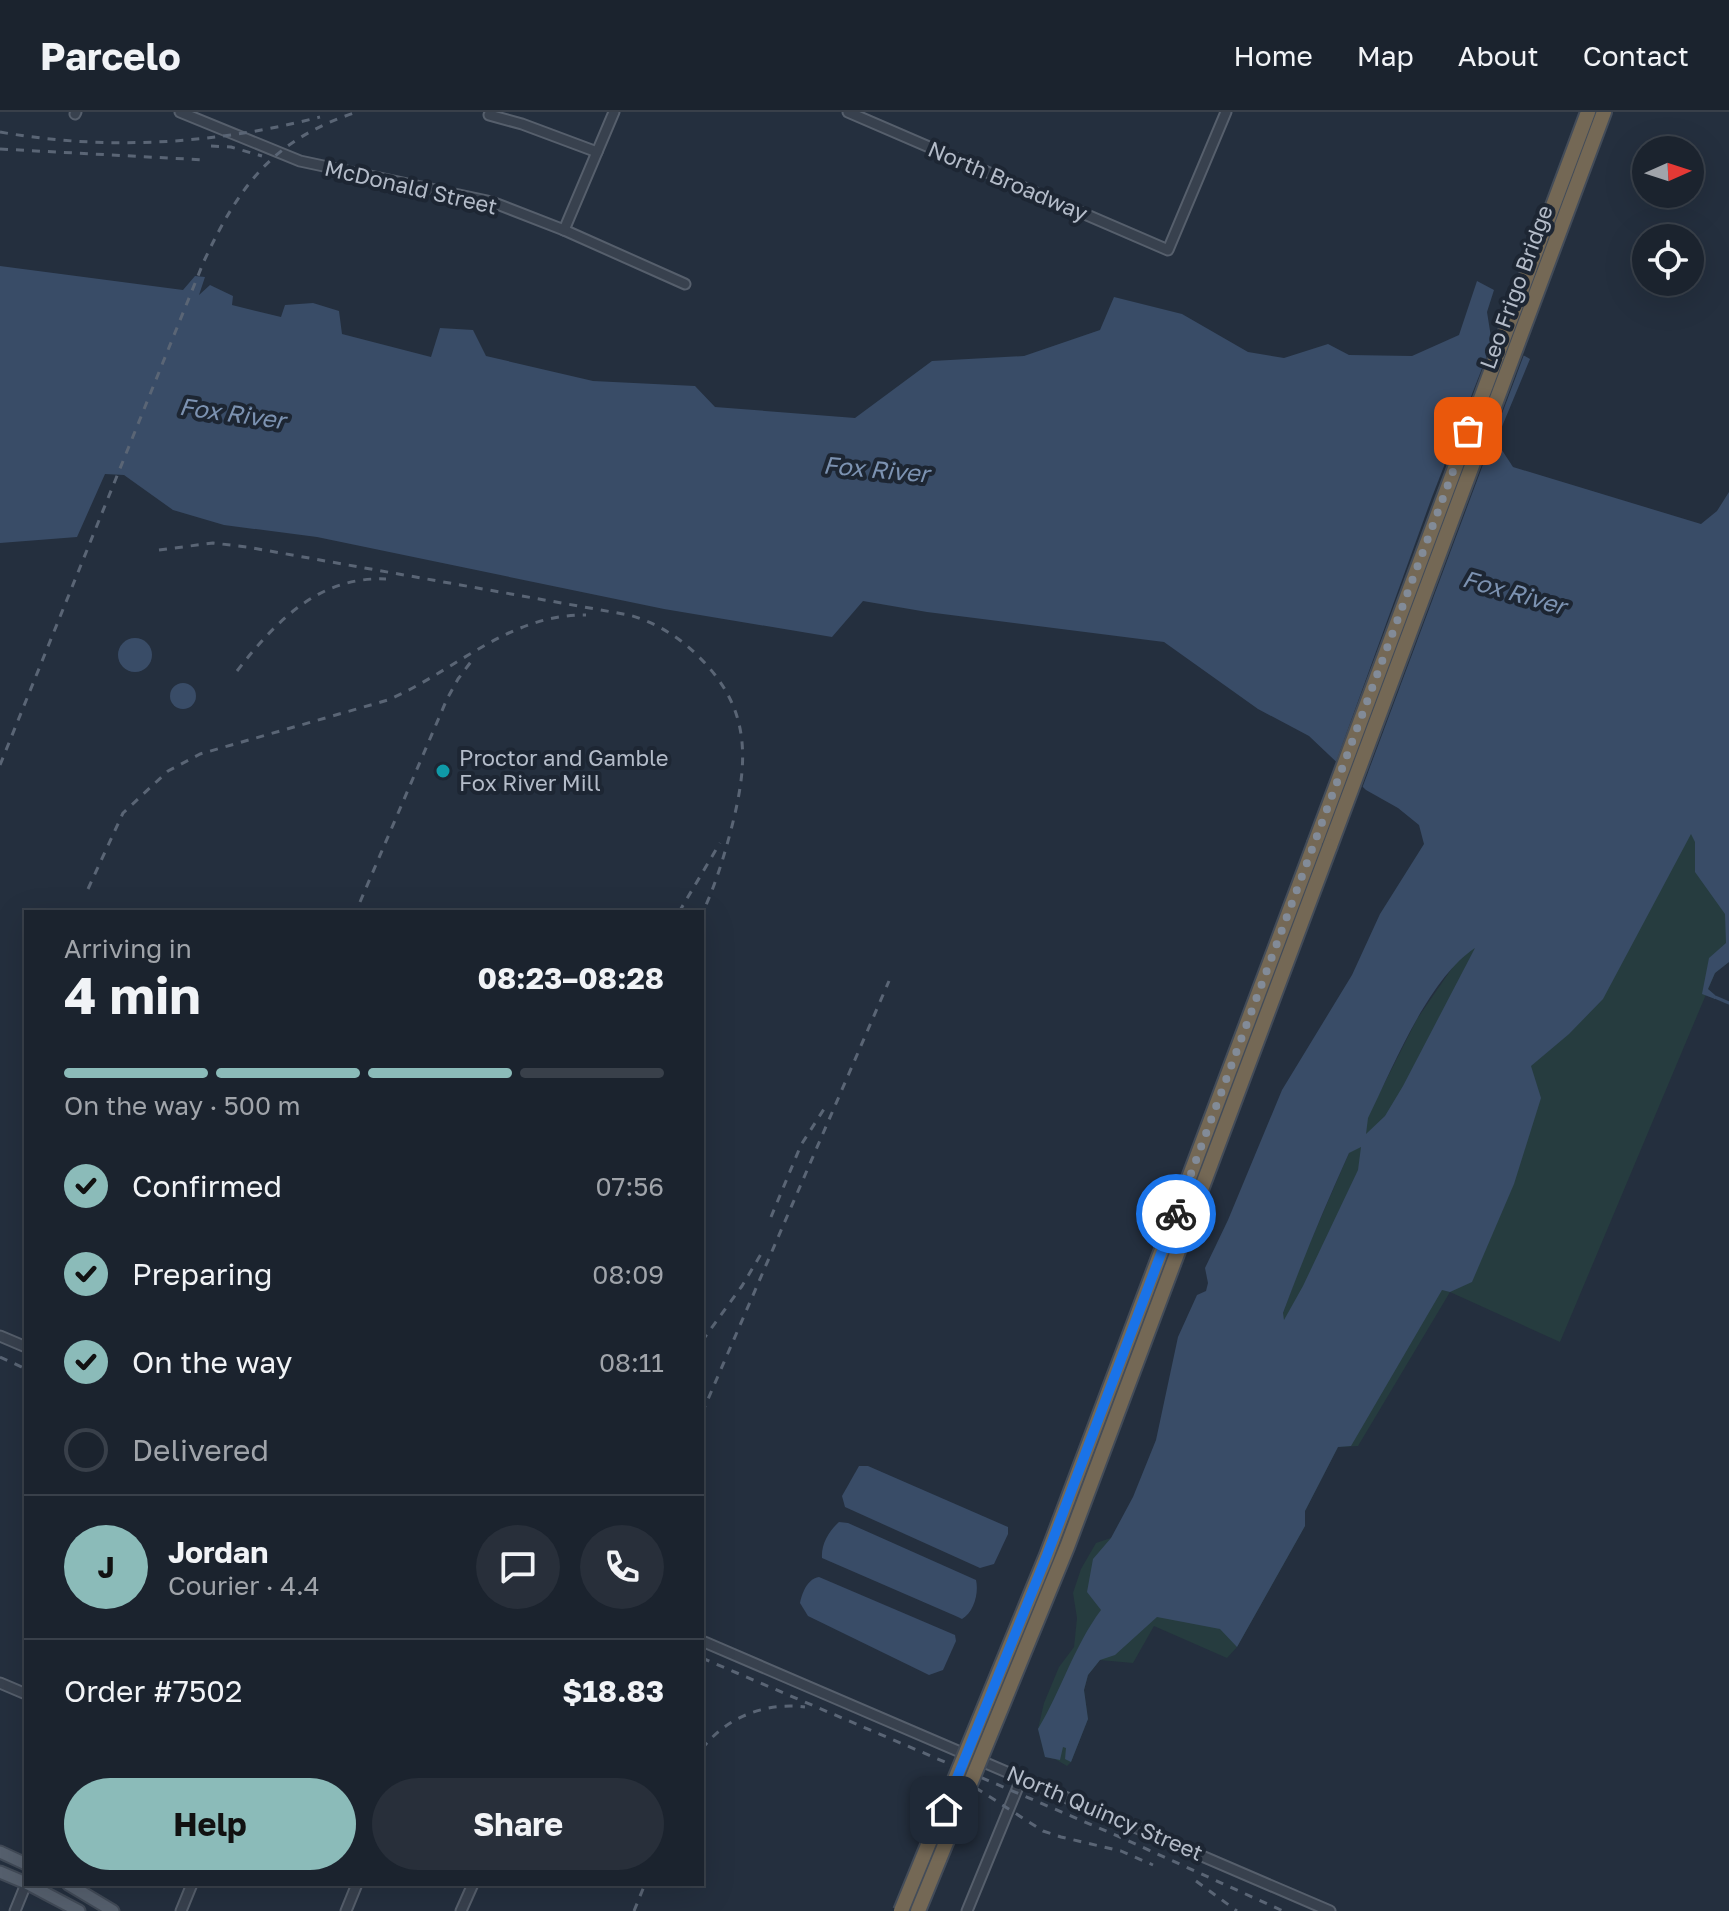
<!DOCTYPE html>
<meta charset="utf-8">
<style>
body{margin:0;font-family:"Golos Text",sans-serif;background:#282f3a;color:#f1f3f6;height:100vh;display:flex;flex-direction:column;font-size:30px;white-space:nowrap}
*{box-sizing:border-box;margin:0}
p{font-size:26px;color:#a0a4aa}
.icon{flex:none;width:44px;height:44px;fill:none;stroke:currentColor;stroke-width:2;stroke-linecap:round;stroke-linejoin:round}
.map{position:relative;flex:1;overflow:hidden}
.sheet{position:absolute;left:24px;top:798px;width:680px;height:976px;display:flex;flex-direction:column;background:#1b232e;border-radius:0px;box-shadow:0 8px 32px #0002,0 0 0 2px #39404a}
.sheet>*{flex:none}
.needle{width:52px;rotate:87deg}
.fabs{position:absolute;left:1632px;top:24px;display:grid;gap:16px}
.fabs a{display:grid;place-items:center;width:72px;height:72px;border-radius:50%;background:#1b232e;box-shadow:0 8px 32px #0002,0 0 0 2px #39404a;font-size:40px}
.pin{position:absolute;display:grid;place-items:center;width:68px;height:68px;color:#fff;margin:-34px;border-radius:16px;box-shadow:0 4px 12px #0006}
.courier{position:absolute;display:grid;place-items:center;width:80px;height:80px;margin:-40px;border:6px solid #1a73e8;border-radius:50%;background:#fff;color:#222;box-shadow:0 2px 10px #0007}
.headline em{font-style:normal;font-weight:700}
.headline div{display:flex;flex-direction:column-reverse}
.headline{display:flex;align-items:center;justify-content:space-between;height:136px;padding:0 40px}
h1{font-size:52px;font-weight:700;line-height:60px}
.bar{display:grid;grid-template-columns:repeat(4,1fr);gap:12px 8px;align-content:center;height:96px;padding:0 40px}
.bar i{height:10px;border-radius:6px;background:#39404a}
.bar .active{background:#8bbbb9}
.bar p{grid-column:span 4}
.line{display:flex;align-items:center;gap:20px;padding:0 40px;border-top:2px solid #39404a}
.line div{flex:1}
.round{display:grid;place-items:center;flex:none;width:84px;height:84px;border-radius:42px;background:#282f3a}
ol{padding:0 40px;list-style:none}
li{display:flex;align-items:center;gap:24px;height:88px}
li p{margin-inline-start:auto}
li .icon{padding:8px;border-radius:50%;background:#8bbbb9;color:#111;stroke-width:4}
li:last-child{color:#a0a4aa}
li i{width:44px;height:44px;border:4px solid #39404a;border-radius:50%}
.cta{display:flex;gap:16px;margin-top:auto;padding:16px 40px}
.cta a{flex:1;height:92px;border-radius:48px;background:#8bbbb9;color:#111;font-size:32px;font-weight:700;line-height:92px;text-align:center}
.cta a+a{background:#282f3a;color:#f1f3f6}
header{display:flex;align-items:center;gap:48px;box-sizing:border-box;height:112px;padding:0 40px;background:#1b232e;border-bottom:2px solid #39404a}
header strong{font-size:38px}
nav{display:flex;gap:44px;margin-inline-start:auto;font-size:28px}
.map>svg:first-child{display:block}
</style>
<header>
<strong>Parcelo</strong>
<nav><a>Home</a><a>Map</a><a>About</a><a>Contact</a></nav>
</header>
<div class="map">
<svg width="1729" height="1799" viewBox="0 0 1729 1799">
<rect width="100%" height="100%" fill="#242f3e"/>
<path fill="#263c3f" d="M1691,721l38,6v123l-14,11 -155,369 -110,-50 -92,154 -20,1 -33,64v15l-68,121 -10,11 -73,-32 -21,37 -33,-3 -12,15 -4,15 4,29 -17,43 -4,4 -12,-7 -10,-2 -7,-28 6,-26 15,-36 15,-20 3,-29 -4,-25 8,-24 15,-26 15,-5 172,-225 18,-50 48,-110 68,-134 42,-61 23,-73z"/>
<g fill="#394c67" fill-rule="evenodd">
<path d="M0,154l183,24 12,-14 10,1 -6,18 11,-10 23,11 -1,9 49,12 4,-12 28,-2 26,8 3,23 89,23 9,-29 33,2 13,26 107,25 102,5 20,21 140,11 77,-57 92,-5 76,-26 14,-33 68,17 66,38 36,6 44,-14 21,11 63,1 47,-21 18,-54 17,9 -7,22 4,25 39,22 -34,82 17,26 188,57 16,-13 12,-19v470l-14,11 -7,16 7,6v4l-13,-5 7,-36 17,-15 -1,-29 -30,-42v-30l-4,-8 -88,165 -34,35 -38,32 10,32 -27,86 -42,98 -22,10 -8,-2 -91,156 -13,1 -33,64v15l-68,121 -17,-18 -63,-12 -42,38 -15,5 -12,15 -4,15 4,29 -17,43 -6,-3 1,-11 -3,-1 -3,13 -15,-3 -7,-28c23,-38 36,-83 63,-119l-14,-18 6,-33 18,-21 22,-41 23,-57 22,-103 19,-42 9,-4 2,-8 -3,-15 23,-48 54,-130 70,-115 28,-61 44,-70 -5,-19 -21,-17 -32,-18 -57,-54 -51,-27 -94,-67 -237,-30 -64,-11 -31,36 -168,-28 -347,-72 -93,-12 -51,-15 -49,-35 -19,-1 -28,63 -77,6zM1475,836l-72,138 -18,30 -19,18 2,-16c25,-51 60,-139 107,-170zM1361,1035l-3,23 -55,116 -19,34 -1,-7c20,-54 42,-107 66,-160z"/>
<circle cx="135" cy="543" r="17"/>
<circle cx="183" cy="584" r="13"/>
<path d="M859,1354h9l140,61v7l-14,30 -14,4 -135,-61 -3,-11z"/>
<path d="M839,1410l9,1 128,57c3,13 -2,32 -14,39l-4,-2 -136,-59c-1,-14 7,-27 17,-36z"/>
<path d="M819,1465l136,58 1,6 -13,29 -14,5 -121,-59 -8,-13c2,-10 7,-24 19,-26z"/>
</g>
<path fill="#242f3e" d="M1495,223l30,17 -164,439 -26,-26 97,-268z"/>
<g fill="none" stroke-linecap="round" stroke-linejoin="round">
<path stroke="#394c67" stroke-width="3" d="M1715,885l14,6"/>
<defs>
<g id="minor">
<path d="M180,0l120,49 192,41 72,28 121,54"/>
<path d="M848,0l320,138 58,-138"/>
<path d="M75,2l1,-2"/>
<path d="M489,3l33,9 75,28"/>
<path d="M564,118l50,-118"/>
<path d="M0,1224l26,11"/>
<path d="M702,1529l628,270"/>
<path d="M0,1571l26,11"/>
<path d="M15,1799l11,-27"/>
<path d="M181,1799l11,-27"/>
<path d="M346,1799l11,-27"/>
<path d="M461,1799l12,-27"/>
<path d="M967,1799l55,-134"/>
</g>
<g id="major">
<path d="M0,1740l26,12"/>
<path d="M0,1760l26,11"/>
<path d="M28,1772l51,27"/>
<path d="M68,1772l45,27"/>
</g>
<g id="highway">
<path d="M1315,731l273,-731"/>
<path d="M1330,734l274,-734"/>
</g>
</defs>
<use href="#minor" stroke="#565f6c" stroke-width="13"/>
<use href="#major" stroke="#414a57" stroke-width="15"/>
<use href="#highway" stroke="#434c59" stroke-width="18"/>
<use href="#minor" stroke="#38414e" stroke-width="9"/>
<use href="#major" stroke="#56606e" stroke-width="11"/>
<use href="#highway" stroke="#746855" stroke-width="14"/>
<g stroke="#5a6575" stroke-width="3" stroke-dasharray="8 8" stroke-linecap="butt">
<path d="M0,20c107,19 216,12 320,-15"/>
<path d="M211,34l20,1 31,9"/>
<path d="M0,37l205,11"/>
<path d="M159,438l54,-7 34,4 382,68c25,7 49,21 68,40 54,52 52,104 35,171 -8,31 -17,60 -30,88"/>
<path d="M237,559c39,-50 82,-95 149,-92"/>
<path d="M0,653l204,-504c36,-77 70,-122 153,-149"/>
<path d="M88,777l35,-76 45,-42 32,-17 188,-54c67,-29 121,-86 198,-85"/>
<path d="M360,790l87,-203 11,-20 15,-20"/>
<path d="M679,800l41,-69"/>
<path d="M771,1105l30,-72 23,-36"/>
<path d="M702,1229l40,-55 22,-37"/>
<path d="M0,1245l26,12"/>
<path d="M702,1301l187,-432"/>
<path d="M702,1546l418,179 163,74"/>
<path d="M702,1637c24,-32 64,-47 103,-42"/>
<path d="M962,1667l81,52 18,6 60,14 32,14"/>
<path d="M1196,1769l41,30"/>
<path d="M634,1799l11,-27"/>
</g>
<defs>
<g id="highway-bridge">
<path d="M901,1799l146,-356 268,-712"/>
<path d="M918,1799l149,-364 263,-701"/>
</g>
</defs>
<use href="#highway-bridge" stroke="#434c59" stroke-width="18" stroke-linecap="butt"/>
<use href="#highway-bridge" stroke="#746855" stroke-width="14"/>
</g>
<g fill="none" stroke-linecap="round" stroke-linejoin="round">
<path stroke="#828b98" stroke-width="8" stroke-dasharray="0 14.4" d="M1176,1102l292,-783"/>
<path stroke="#1a73e8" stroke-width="10" d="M944,1698l103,-255 129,-341"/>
</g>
<circle fill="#0f9aa8" stroke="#1d2633" stroke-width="3" cx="443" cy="659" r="8"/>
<g text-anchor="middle" stroke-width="8" stroke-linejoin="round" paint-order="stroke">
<g font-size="22" fill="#b4bcc9" stroke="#1d2633">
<text transform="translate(1008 69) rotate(23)" y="8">North Broadway</text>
<text transform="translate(411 75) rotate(13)" y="8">McDonald Street</text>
<text transform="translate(1516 175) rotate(-70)" y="8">Leo Frigo Bridge</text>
<text transform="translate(1105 1701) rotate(23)" y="8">North Quincy Street</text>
</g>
<g font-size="22" fill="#b4bcc9" stroke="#1d2633" text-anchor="start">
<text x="459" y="654">Proctor and Gamble<tspan x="459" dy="25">Fox River Mill</tspan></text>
</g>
<g font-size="24" font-style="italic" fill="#7c92b1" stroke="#1d2633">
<text transform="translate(232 302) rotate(8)" y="8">Fox River</text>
<text transform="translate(876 358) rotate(5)" y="8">Fox River</text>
<text transform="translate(1514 481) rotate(16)" y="8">Fox River</text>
</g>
</g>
</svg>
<div class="fabs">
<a><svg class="needle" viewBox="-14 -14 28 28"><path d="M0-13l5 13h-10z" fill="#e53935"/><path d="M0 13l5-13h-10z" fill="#a0a4aa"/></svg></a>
<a><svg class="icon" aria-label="locate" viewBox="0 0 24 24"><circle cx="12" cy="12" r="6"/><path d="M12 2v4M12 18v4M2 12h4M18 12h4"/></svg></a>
</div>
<div class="pin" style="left:1468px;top:319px;background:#ea580c"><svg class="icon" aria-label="bag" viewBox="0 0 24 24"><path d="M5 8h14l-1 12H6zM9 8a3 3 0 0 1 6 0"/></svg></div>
<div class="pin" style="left:944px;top:1698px;background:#1f2937"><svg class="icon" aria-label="home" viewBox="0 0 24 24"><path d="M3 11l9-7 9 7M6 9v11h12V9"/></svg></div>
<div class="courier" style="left:1176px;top:1102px"><svg class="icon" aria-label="bike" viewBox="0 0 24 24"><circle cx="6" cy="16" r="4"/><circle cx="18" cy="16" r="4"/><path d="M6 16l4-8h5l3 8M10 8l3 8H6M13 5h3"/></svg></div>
<section class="sheet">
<div class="headline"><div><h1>4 min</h1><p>Arriving in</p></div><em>08:23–08:28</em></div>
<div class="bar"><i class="active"></i><i class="active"></i><i class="active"></i><i></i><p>On the way · 500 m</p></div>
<ol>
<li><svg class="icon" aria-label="check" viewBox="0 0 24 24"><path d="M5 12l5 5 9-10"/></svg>Confirmed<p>07:56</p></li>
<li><svg class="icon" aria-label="check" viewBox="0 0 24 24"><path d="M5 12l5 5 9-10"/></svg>Preparing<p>08:09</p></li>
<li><svg class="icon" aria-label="check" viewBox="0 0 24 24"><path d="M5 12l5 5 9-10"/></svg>On the way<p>08:11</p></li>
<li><i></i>Delivered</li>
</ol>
<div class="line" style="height:144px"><b class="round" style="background:#8bbbb9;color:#111">J</b><div><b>Jordan</b><p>Courier · 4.4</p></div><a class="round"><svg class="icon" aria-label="chat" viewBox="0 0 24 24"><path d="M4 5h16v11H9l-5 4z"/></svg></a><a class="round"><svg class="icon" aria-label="phone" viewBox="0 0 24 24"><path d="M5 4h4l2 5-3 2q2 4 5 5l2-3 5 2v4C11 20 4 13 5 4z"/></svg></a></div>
<div class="line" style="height:104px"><div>Order #7502</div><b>$18.83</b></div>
<div class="cta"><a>Help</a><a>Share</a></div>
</section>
</div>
